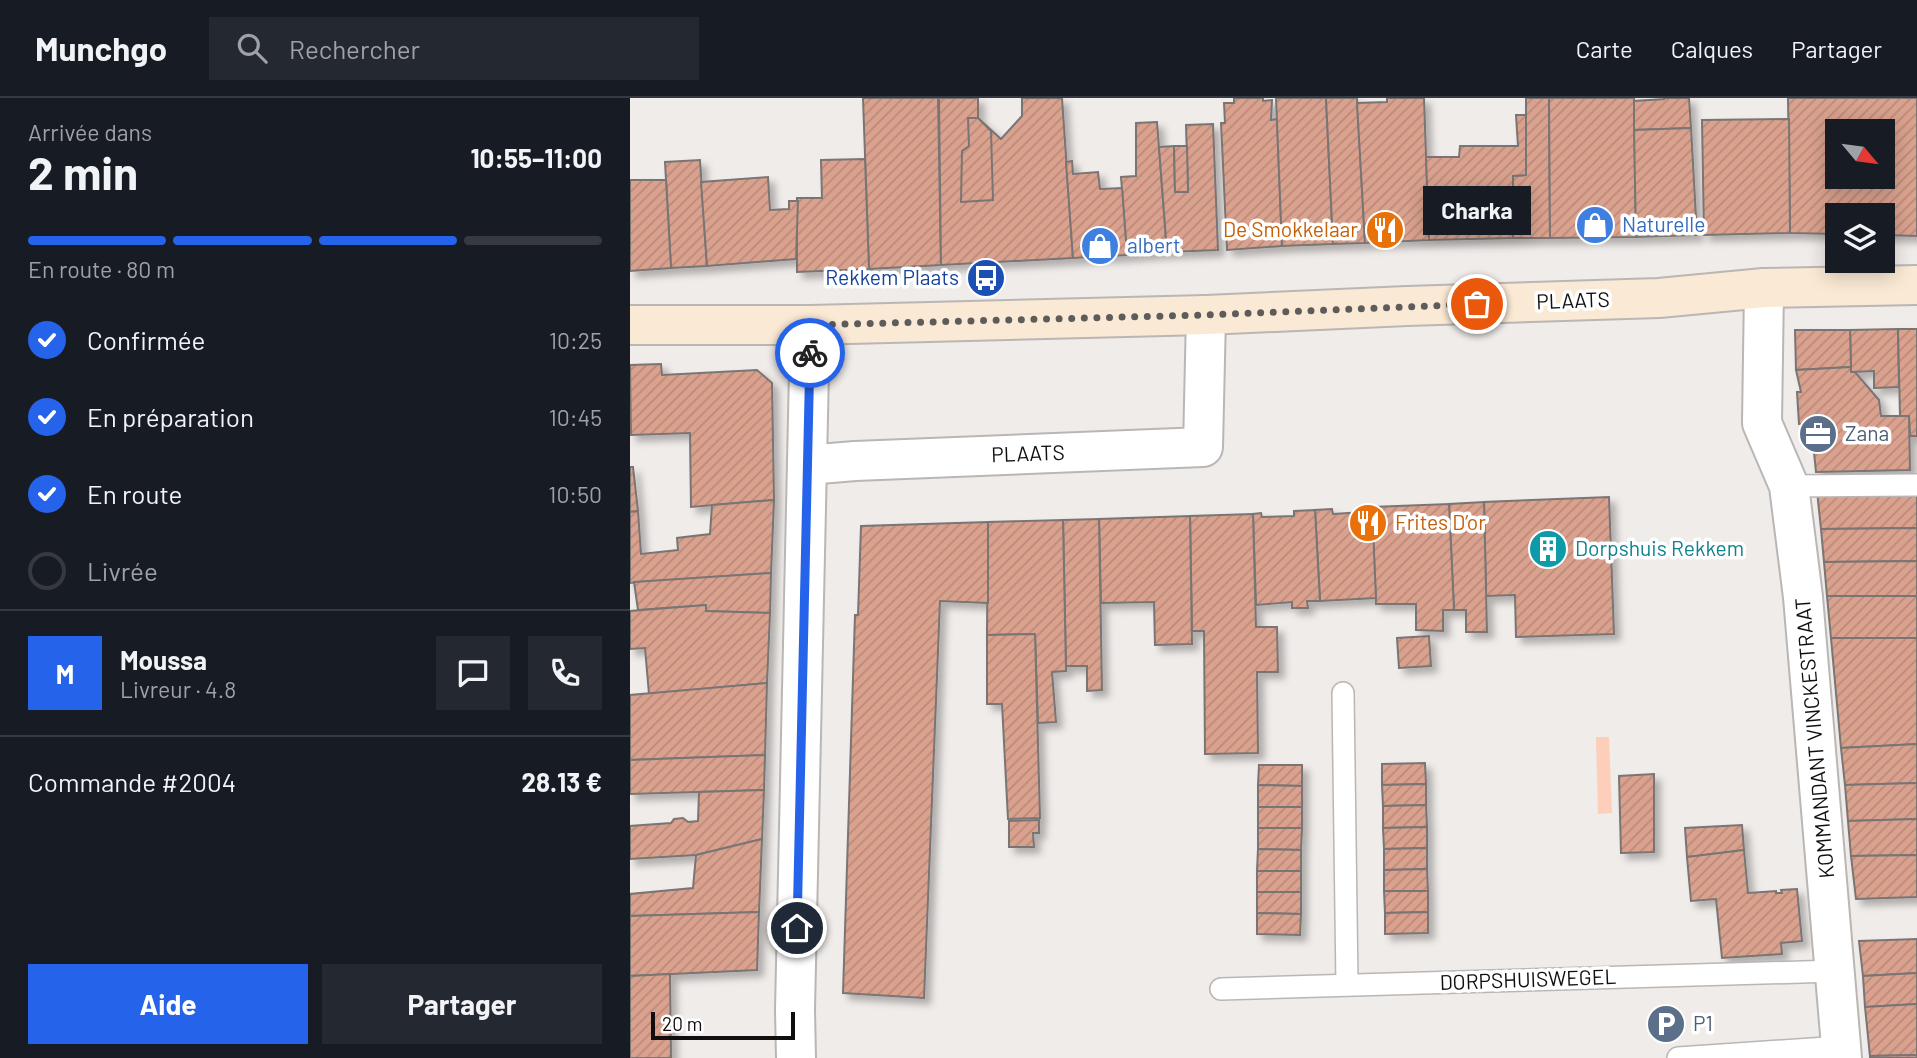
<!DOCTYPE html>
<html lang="fr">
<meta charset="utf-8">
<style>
body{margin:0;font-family:Barlow,sans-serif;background:#242831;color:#f1f3f6;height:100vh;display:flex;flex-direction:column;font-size:26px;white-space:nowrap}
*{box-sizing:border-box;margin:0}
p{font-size:23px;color:#9ea1a6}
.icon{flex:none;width:38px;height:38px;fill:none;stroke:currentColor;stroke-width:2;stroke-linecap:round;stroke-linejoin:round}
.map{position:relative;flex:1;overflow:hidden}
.panel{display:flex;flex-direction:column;background:#171b24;width:630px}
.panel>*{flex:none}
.needle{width:46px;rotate:119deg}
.fabs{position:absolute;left:1195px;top:21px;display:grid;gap:14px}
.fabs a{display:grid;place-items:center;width:70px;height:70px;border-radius:0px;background:#171b24;box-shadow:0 4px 18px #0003;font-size:35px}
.scale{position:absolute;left:21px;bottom:18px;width:144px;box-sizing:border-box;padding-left:7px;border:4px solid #100e0e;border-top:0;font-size:19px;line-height:24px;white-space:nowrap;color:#100e0e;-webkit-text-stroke:5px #fff;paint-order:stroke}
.pin{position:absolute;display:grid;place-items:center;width:60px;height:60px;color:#fff;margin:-30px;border:4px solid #fff;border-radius:50%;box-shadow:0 2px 7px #0007}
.courier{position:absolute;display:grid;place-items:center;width:70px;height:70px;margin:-35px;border:5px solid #2563eb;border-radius:50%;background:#fff;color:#222;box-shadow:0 2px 9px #0007}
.bubble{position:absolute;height:49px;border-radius:0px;background:#171b24;box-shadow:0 4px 18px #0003;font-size:23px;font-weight:700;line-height:49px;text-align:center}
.summary em{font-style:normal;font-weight:700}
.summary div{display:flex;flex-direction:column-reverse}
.summary{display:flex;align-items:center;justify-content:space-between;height:119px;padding:0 28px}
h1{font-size:46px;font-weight:700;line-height:52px}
.bar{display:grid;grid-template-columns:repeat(4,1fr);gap:10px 7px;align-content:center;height:84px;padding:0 28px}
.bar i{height:9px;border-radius:5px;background:#363941}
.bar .current{background:#2563eb}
.bar p{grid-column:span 4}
.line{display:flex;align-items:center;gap:18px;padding:0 28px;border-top:2px solid #363941}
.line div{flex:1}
.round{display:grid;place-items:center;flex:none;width:74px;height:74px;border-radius:0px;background:#242831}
ol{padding:0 28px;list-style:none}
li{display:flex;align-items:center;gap:21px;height:77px}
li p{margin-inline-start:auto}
li .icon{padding:7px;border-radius:50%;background:#2563eb;color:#fff;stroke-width:4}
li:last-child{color:#9ea1a6}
li i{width:38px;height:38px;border:4px solid #363941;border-radius:50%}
.button{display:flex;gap:14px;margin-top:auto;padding:14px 28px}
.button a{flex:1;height:80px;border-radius:0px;background:#2563eb;color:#fff;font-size:28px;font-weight:700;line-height:80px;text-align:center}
.button a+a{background:#242831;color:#f1f3f6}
header{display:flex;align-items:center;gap:42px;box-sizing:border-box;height:98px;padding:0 35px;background:#171b24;border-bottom:2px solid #363941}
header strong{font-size:33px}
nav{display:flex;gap:38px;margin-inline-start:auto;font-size:24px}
.search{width:490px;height:63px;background:#242831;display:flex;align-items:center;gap:18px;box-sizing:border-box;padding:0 24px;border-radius:0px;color:#9ea1a6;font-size:26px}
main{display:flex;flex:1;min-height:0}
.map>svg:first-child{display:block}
</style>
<header>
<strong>Munchgo</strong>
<div class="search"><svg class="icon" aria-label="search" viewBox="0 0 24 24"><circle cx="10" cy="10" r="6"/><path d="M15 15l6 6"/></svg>Rechercher</div>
<nav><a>Carte</a><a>Calques</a><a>Partager</a></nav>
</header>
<main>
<section class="panel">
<div class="summary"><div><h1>2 min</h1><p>Arrivée dans</p></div><em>10:55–11:00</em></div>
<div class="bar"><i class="current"></i><i class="current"></i><i class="current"></i><i></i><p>En route · 80 m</p></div>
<ol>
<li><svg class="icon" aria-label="check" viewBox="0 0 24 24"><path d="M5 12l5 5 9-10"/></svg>Confirmée<p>10:25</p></li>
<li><svg class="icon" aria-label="check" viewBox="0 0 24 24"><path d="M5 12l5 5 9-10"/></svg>En préparation<p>10:45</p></li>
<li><svg class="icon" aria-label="check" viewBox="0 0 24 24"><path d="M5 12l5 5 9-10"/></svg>En route<p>10:50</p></li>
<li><i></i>Livrée</li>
</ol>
<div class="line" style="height:126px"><b class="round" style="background:#2563eb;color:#fff">M</b><div><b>Moussa</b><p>Livreur · 4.8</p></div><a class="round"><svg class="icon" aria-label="chat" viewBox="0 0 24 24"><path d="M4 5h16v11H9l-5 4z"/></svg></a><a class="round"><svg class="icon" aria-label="phone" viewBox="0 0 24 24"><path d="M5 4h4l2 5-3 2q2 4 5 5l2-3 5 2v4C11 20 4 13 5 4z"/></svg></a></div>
<div class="line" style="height:91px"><div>Commande #2004</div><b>28.13 €</b></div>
<div class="button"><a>Aide</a><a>Partager</a></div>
</section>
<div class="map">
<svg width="1287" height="960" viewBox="0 0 1287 960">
<defs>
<pattern id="building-hatch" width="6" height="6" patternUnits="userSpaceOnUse" patternTransform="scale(1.75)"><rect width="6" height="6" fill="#daa28e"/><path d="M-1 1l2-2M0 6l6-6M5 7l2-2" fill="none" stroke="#ba8a79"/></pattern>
<filter id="shadow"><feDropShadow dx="6" dy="6" stdDeviation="3.5" flood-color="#0004"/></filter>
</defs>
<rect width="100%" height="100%" fill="#f0ecea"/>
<path fill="#fdceba" d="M966,639h13l3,76 -14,1z"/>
<g fill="url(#building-hatch)" stroke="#7a7574" stroke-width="2" fill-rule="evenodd" filter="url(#shadow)">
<path d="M233,0h75l3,167 -72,4z"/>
<path d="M309,0h39v20l23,21 21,-23v-18h40l11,160 -132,7z"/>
<path d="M604,0h29v3l9,-1 -1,20 6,-1 5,127 -55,4 -6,-127h4l-1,-20h10z"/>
<path d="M646,0h50l7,146 -51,2z"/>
<path d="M696,0h31l8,145 -32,1z"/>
<path d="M757,0h37l5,142 -64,3 -8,-140 30,-1z"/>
<path d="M896,0h23l1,140h-37v-62l13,-1z"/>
<path d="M919,0h85l2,139 -86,1z"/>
<path d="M1034,0h25l2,30 -57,2v-29l30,-2z"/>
<path d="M1158,0h129v138l-34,-1v-20h-45v19l-48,-1zM1208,33h45v46h-45z"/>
<path d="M886,17h10v60l-13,1v62l-84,2 -3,-83h33l1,-11h58z"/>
<path d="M338,20h10l13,13 2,69 -32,2 1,-51 7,-5z"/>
<path d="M1159,21l1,114 -86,2 -2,-115z"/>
<path d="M527,24l10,130 -40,3 -6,-78 15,-1v-53z"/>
<path d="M583,26l5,126 -51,2 -8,-105 15,-1 1,46h13l-2,-67z"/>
<path d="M1061,30l6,107 -61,2 -2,-107z"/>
<path d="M544,48h13l1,46h-13z"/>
<path d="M235,61l4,110 -72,3v-74h25l-1,-38z"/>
<path d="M70,62l7,106 -36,2 -6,-106z"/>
<path d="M442,63l1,13 25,-2 2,17 22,-1 5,67 -54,3 -7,-96z"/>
<path d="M138,79l2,33 19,-1v-8h9l-2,58 -89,7 -6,-84z"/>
<path d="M0,82h36l5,88 -41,3z"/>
<path d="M1268,231l1,58 -25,1v-17l-23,1 -1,-42z"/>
<path d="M1268,231h19v107h-7l-1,-20h-9z"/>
<path d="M1165,232h55l1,37 -55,3z"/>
<path d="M31,266l1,11 95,-5 15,13 2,117 -83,7 -1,-74 -59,2 -1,-70z"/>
<path d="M1221,269v5h4l24,28 2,16h28l1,54 -94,2 -5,-49 -12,1 -2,-32h4l-5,-22z"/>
<path d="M0,369h3l5,44 -8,1z"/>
<path d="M1187,393h100v37l-96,1z"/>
<path d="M979,399l5,137 -98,3 -1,-42 -29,1 -2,-94z"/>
<path d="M144,402l-3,73 -141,10v-71l8,-1 3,43 37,-4 -1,-12 33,-4 2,-29z"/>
<path d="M854,404l3,130h-21v-22h-12l-5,-106z"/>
<path d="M819,406l5,106h-11v21l-27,-1v-26h-40l-4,-97z"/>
<path d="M742,409l4,91 -56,3 -5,-91 17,-1 1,5 31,-2v-4z"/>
<path d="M685,412l5,91h-13l1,7h-16v-6l-36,3 -3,-91 8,-1 1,4 32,-1v-5z"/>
<path d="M623,416l3,113h21l1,45h-21l1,81 -53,1 -1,-123h-12l-2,-115z"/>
<path d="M560,418l2,128 -37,1 -1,-43 -53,1 -2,-84z"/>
<path d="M469,421l3,171 -15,1v-25h-21l-3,-146z"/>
<path d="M433,422l3,151 -14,1 4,50 -18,1 -3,-89 -48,1 1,-113z"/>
<path d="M358,424v81l-48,-2 -16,397 -81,-5 12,-378h3l3,-89z"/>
<path d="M1287,430v33l-93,1 -3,-33z"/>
<path d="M1287,463v35h-90l-3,-34z"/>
<path d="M141,475l-1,40 -64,-2v-6l-68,5 -4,-28z"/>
<path d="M1197,498h90v42h-86z"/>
<path d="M76,507v6l64,2 -3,70 -118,11 -4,-46 -15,1v-38z"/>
<path d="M405,536l5,184 -32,1 -6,-115h-15v-69z"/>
<path d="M799,538l2,30 -32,2 -2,-30z"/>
<path d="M1201,540h86v106l-76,4z"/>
<path d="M137,585l-2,72 -135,5v-65z"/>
<path d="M1287,646v39l-72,2 -4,-37z"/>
<path d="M135,657l-1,35 -134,4v-34z"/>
<path d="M795,665l1,21 -44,1v-21z"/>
<path d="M629,667h43v21l-44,-1z"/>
<path d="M1024,676v78l-33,1 -2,-77z"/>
<path d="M1287,685v36l-69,2 -3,-36z"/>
<path d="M796,686v21l-43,1 -1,-21z"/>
<path d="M628,687l44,1v21h-44z"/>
<path d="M134,692l-2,49 -66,16 -66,4v-33l41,-3 3,-4 9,-1 5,4 10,-1 1,-29z"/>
<path d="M796,707l1,22 -44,1v-22z"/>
<rect x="628" y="709" width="44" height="21"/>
<path d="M1287,721v36l-66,1 -3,-35z"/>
<path d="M409,722v13h-6l1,14h-25v-26z"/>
<path d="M1112,727l2,25 -57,7 -2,-29z"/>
<path d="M797,729v21l-43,1 -1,-21z"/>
<path d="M628,730h44l-1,22 -43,-1z"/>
<path d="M132,741l-3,73 -129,4v-22l63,-6 3,-33z"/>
<path d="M797,750v21l-43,1v-21z"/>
<path d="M628,751l43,1v21h-44z"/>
<path d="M1114,752l4,43 28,-2v2h6l-1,-3 16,-1 5,52 -21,2 1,11 -60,4 -6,-59 -25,2 -4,-44z"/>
<path d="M1287,757v42l-61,2 -5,-43z"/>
<path d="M797,771l1,22h-44v-21z"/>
<rect x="627" y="773" width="44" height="21"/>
<path d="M754,793h44v21l-43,1z"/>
<path d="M627,794h44v22l-44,-1z"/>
<path d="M129,814l-2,58 -127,6v-60z"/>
<path d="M798,814v21l-43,1v-21z"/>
<path d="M627,815l44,1 -1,21 -43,-1z"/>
<path d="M1287,841v34l-54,3 -4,-35z"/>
<path d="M1287,875v31l-52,3 -2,-31z"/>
<path d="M40,876l1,84h-41v-82z"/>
<path d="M1287,906v51l-47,1 -5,-49z"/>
<path d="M1287,957v3h-47v-2z"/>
</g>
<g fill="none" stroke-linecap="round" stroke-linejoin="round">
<defs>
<g id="lane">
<path d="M1159,388l128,-1"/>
<path d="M713,595l4,292"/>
<path d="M591,891l614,-18"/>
<path d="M1048,960l163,-11"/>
</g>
<g id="street">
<path d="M1134,190l-2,135 27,63 14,111 39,461"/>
<path d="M177,367l48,-4 348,-14 3,-132"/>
<path d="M166,960l-1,-48 15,-685"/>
</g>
<path id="secondary" d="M0,227h180l396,-10 201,-9 252,-8 105,-10 153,-3"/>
</defs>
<use href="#lane" stroke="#bab6b4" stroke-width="24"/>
<use href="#street" stroke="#bab6b4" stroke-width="42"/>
<use href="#secondary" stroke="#bab6b4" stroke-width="42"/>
<use href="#lane" stroke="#fff" stroke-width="21"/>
<use href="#street" stroke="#fff" stroke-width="38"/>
<use href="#secondary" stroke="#fae9d4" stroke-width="38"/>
</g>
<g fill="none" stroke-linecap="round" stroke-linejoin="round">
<path stroke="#5e5c5b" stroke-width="7" stroke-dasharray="0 12.6" d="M180,255v-28l396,-10 271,-11"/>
<path stroke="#2563eb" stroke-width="9" d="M167,830l13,-575"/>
</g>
<defs>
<symbol id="shop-disc" viewBox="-11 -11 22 22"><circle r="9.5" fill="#3f7fe0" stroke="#fff"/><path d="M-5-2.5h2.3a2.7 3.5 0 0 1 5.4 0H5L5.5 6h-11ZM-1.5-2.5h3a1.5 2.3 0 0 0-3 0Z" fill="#fff"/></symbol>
<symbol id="restaurant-disc" viewBox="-11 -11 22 22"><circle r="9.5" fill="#e8710a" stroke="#fff"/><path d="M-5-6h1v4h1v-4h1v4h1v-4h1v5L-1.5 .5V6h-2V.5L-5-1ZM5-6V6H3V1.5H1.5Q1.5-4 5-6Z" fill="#fff"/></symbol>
<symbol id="bus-disc" viewBox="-11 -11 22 22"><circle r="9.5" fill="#1a4fb4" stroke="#fff"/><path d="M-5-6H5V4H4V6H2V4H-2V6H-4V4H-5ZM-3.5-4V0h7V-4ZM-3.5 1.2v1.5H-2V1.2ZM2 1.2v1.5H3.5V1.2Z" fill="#fff"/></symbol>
<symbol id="office-disc" viewBox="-11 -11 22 22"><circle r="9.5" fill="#5c6f8a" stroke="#fff"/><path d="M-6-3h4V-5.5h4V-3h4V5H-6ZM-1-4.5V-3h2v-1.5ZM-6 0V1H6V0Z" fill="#fff"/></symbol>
<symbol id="building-disc" viewBox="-11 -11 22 22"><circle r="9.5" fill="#0f9aa8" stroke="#fff"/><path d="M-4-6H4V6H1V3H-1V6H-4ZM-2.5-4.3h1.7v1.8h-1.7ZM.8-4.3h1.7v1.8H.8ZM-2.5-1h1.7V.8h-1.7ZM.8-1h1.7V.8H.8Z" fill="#fff"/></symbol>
<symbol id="parking-disc" viewBox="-11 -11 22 22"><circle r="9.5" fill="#5c6f8a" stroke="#fff"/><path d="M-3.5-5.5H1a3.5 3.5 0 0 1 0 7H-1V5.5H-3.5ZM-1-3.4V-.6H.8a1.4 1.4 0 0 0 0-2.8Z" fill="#fff"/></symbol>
</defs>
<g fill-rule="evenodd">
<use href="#shop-disc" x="943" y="105" width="44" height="44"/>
<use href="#restaurant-disc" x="733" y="110" width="44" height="44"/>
<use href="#shop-disc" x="448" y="126" width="44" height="44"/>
<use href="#bus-disc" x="334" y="158" width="44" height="44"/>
<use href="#office-disc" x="1166" y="314" width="44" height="44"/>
<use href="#restaurant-disc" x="716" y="403" width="44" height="44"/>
<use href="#building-disc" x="896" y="429" width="44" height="44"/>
<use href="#parking-disc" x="1014" y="904" width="44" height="44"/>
</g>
<g text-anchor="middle" stroke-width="7" stroke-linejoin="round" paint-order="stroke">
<g font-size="21" fill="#366cbe" stroke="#fff" text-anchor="start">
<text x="992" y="134">Naturelle</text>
<text x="497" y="155">albert</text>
</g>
<g font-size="21" fill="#c56008" stroke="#fff" text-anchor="end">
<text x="728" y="139">De Smokkelaar</text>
<text x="765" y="432" text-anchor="start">Frites D’or</text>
</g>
<g font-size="21" fill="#164399" stroke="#fff" text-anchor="end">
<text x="329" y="187">Rekkem Plaats</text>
</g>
<g font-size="21" fill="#100e0e" stroke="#fff">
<text transform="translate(943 203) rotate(-2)" y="7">PLAATS</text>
<text transform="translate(398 356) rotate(-2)" y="7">PLAATS</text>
<text transform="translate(1185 640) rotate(-95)" y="7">KOMMANDANT VINCKESTRAAT</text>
<text transform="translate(898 882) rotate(-2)" y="7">DORPSHUISWEGEL</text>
</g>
<g font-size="21" fill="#4e5e75" stroke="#fff" text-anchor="start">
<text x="1215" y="343">Zana</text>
<text x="1063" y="933">P1</text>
</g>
<g font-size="21" fill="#0d838f" stroke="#fff" text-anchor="start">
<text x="945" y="458">Dorpshuis Rekkem</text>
</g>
</g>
</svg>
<div class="fabs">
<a><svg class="needle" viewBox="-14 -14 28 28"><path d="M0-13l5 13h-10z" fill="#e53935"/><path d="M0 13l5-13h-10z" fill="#9ea1a6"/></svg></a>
<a><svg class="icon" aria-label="layers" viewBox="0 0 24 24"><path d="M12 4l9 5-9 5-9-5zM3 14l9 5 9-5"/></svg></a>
</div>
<div class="scale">20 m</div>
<div class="pin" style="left:847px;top:206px;background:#ea580c"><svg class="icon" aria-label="bag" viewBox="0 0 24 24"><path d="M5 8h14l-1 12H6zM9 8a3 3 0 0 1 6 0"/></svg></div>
<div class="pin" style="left:167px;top:830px;background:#1f2937"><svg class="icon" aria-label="home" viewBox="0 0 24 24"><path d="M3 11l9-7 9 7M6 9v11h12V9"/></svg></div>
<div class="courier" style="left:180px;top:255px"><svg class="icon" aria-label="bike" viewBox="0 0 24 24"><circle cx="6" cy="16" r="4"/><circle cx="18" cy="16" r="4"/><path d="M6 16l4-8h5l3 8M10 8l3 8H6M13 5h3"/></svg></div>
<div class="bubble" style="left:793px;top:88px;width:108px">Charka</div>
</div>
</main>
